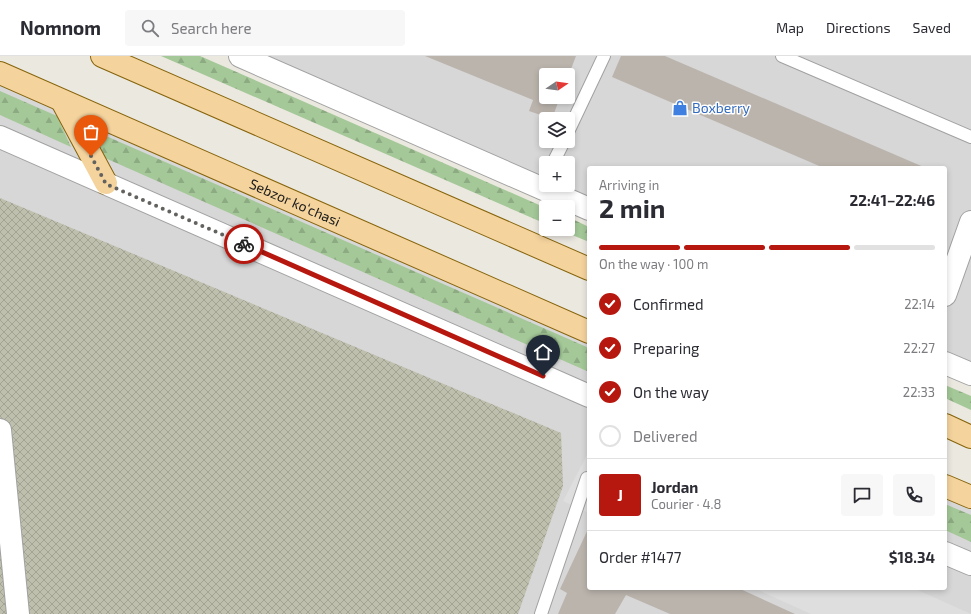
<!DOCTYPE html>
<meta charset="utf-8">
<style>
body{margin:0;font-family:"Exo 2",sans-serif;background:#f7f7f7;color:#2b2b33;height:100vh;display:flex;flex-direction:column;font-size:15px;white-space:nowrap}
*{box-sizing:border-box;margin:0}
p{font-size:13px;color:#7c7c81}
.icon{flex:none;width:22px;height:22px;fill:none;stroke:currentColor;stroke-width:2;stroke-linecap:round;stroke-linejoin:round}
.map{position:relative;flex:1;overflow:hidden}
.drawer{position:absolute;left:587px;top:110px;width:360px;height:424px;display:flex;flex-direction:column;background:#fff;border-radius:4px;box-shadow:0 2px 6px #0003}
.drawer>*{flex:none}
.needle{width:26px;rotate:77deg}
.controls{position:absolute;left:539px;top:12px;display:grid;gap:8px}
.controls a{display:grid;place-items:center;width:36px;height:36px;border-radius:4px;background:#fff;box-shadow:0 2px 6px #0003;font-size:20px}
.pin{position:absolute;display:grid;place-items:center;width:34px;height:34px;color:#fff;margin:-41px -17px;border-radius:50% 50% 50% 0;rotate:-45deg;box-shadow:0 0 4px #0007}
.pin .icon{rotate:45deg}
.courier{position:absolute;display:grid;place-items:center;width:40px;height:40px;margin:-20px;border:3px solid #b6170f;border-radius:50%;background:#fff;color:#222;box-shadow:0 1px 5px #0007}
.head em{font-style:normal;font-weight:700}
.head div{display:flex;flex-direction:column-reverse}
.head{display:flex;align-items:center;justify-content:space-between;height:68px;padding:0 12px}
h1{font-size:26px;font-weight:700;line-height:30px}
.bar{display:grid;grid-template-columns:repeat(4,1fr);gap:6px 4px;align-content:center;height:48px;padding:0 12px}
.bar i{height:5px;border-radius:3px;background:#e1e1e2}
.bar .selected{background:#b6170f}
.bar p{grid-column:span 4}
.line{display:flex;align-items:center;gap:10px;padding:0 12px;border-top:1px solid #e1e1e2}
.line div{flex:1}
.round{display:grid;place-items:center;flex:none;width:42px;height:42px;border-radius:4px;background:#f7f7f7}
ol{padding:0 12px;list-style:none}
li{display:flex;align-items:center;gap:12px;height:44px}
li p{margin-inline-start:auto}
li .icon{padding:4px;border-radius:50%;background:#b6170f;color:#fff;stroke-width:4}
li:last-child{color:#7c7c81}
li i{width:22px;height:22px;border:2px solid #e1e1e2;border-radius:50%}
header{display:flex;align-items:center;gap:24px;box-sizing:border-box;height:56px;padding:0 20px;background:#fff;border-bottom:1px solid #e1e1e2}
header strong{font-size:19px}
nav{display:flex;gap:22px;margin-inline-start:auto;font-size:14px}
.search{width:280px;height:36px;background:#f7f7f7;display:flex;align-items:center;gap:10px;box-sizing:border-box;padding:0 14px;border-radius:4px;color:#7c7c81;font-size:15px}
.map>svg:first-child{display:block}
</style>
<header>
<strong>Nomnom</strong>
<div class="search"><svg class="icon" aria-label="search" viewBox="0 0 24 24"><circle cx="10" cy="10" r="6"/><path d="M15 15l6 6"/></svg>Search here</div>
<nav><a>Map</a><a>Directions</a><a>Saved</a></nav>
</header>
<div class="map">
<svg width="971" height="558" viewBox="0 0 971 558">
<defs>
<pattern id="construction-cross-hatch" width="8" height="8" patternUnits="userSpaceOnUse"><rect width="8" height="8" fill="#bebfad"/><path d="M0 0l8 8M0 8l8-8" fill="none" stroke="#a3a494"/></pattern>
<pattern id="forest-firs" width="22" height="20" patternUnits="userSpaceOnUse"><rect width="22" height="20" fill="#a4c898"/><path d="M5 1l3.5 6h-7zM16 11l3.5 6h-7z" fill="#8dab82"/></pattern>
</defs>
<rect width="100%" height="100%" fill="#ebe8e0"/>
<g fill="#d8d7d7" fill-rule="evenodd">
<path d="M240,0h731v318l-26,-11v-195h-356v41zM546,19h22v22h-22zM546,63h22v22h-22zM546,107h22v22h-22z"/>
<path d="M0,17l589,259v256h356v-102l26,11v117h-971z"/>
</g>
<path fill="url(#construction-cross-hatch)" d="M0,142l561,235 2,53 -45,128h-518z"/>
<g fill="url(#forest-firs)">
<path d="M161,0h39l346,152v16z"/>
<path d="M0,35l57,25 14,31 -71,-32z"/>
<path d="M90,73l499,219v24l-484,-214z"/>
<path d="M568,161l21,10v15l-31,-13h10z"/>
<path d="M945,329l26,11v14l-26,-12z"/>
<path d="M945,448l26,11v27l-26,-12z"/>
</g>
<g fill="#dedede">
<path d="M589,395v62l-26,-12z"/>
<path d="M754,532h159l58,26h-160z"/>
</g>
<g fill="#bbb4ad">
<path d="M425,0h151l-8,21v-2h-22v22h14l-8,22 -23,-8 4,-11z"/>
<path d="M621,0h44l261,112h-102l-212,-91z"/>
<path d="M589,471v61h149l57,26h-125l-44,-19 -11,19h-57l9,-21 -7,-4z"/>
</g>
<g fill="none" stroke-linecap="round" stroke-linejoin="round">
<defs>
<g id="service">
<path d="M782,0l189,81"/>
<path d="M568,76l36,-76"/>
<path d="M553,107l11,-22"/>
<path d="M541,558l46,-136"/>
</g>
<g id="minor">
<path d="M945,239l26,-73"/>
<path d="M0,374l18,184"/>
</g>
<g id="tertiary">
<path d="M240,0l349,153"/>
<path d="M0,81l589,259"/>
<path d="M945,307l26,11"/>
<path d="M945,497l26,11"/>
</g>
<g id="primary">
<path d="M102,0l487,213"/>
<path id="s1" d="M0,17l589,259"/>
<path d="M62,45l44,82"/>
<path d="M945,369l26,12"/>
<path d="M945,430l26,11"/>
</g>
</defs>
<use href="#service" stroke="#a1a1a1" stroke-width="14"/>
<use href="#minor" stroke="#a1a1a1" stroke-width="24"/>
<use href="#tertiary" stroke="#a1a1a1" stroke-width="24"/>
<use href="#primary" stroke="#86640b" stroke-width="24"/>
<use href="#service" stroke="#fff" stroke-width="12"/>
<use href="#minor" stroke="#fff" stroke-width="22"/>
<use href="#tertiary" stroke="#fff" stroke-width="22"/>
<use href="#primary" stroke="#f4d39d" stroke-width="22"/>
</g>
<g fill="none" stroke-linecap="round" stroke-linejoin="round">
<path stroke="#63625f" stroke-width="4" stroke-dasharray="0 7.2" d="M91,100l15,28 138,60"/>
<path stroke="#b6170f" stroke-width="5" d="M244,188l299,132"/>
</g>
<defs>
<symbol id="shop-bare" viewBox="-9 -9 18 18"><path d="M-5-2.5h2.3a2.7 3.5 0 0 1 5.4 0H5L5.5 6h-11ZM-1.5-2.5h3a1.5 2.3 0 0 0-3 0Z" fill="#3f7fe0" stroke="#fff" stroke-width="2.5" paint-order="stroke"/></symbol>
</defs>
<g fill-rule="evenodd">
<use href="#shop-bare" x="669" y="41" width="22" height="22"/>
</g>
<g text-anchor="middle" stroke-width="3" stroke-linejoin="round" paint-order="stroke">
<g font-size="14" fill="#366cbe" stroke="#fff" text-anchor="start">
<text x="692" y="57">Boxberry</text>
</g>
<g font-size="14" fill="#1a1a1a" stroke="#fff">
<text dy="5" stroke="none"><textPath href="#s1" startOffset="322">Sebzor ko‘chasi</textPath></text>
</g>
</g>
</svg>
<div class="controls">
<a><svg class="needle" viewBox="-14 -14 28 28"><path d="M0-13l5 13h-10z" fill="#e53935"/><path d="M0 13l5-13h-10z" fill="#7c7c81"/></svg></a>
<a><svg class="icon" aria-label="layers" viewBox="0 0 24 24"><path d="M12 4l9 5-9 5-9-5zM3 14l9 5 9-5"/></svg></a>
<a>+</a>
<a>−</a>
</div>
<div class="pin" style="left:91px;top:100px;background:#ea580c"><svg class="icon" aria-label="bag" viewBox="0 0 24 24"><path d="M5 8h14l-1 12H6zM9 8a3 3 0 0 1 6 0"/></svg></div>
<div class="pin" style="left:543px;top:320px;background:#1f2937"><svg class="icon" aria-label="home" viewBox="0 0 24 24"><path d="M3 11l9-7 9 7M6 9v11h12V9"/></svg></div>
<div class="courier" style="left:244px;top:188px"><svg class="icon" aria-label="bike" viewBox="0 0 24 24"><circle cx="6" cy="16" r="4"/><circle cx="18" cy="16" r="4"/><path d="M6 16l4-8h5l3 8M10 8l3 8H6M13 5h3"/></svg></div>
<section class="drawer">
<div class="head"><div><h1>2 min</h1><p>Arriving in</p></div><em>22:41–22:46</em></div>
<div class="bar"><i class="selected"></i><i class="selected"></i><i class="selected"></i><i></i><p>On the way · 100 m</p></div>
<ol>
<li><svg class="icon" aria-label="check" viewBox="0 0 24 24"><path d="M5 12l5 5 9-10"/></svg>Confirmed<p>22:14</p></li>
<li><svg class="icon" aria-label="check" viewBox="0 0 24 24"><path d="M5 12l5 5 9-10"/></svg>Preparing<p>22:27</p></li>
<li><svg class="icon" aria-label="check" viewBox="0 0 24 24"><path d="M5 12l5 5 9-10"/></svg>On the way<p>22:33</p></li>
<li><i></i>Delivered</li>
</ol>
<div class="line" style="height:72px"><b class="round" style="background:#b6170f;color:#fff">J</b><div><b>Jordan</b><p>Courier · 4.8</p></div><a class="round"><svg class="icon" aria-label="chat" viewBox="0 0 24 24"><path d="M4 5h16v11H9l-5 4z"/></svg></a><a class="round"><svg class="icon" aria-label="phone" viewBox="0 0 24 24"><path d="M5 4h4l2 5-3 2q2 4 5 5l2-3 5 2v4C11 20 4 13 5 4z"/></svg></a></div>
<div class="line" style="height:52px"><div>Order #1477</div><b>$18.34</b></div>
</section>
</div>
